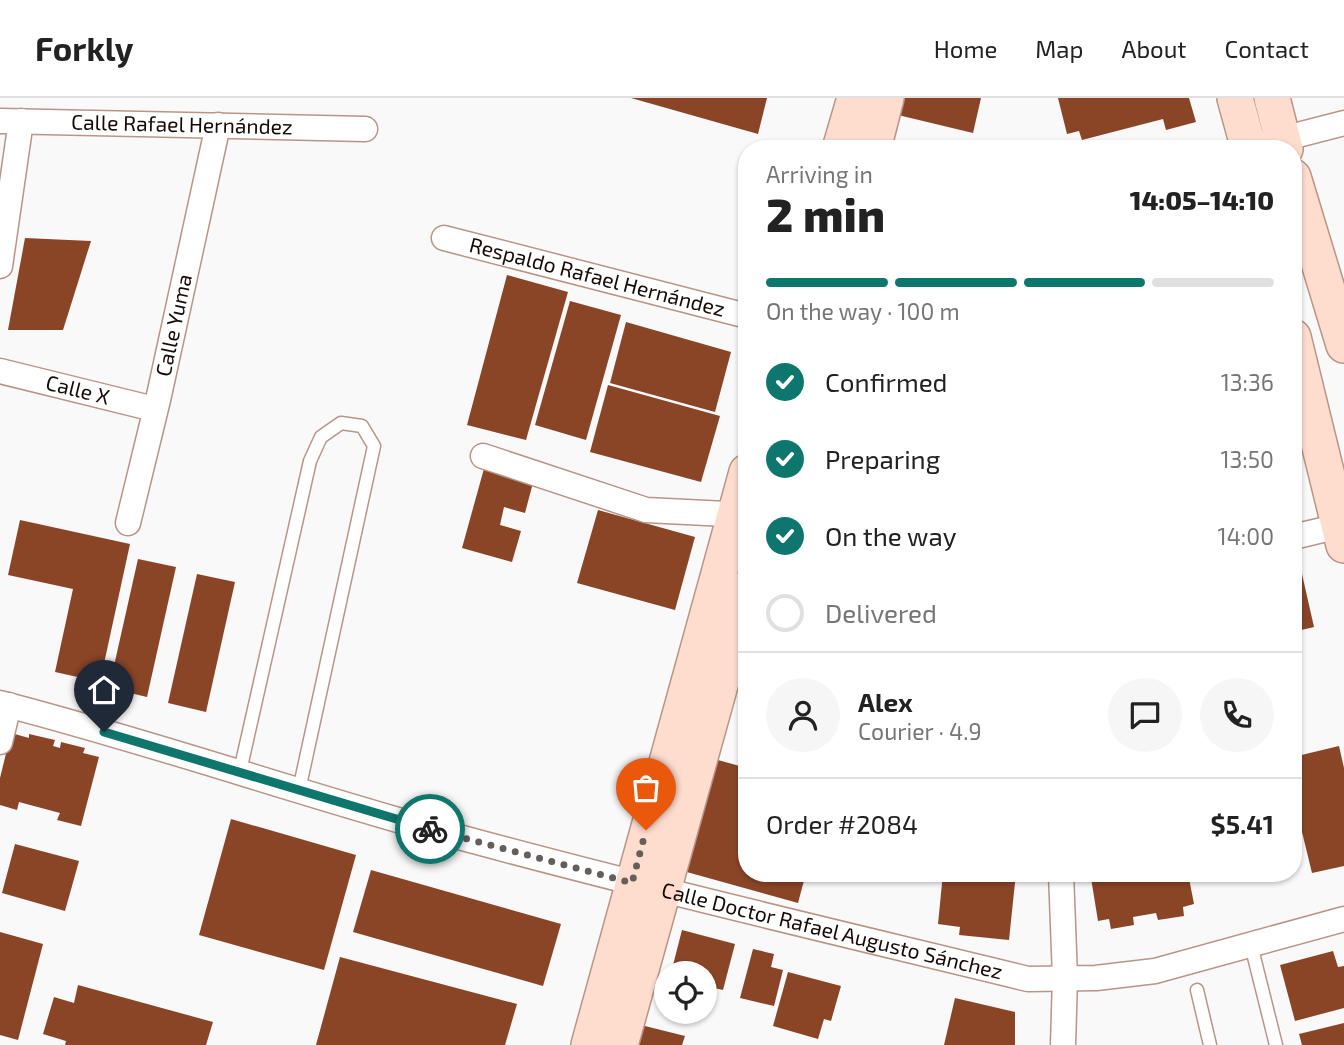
<!DOCTYPE html>
<meta charset="utf-8">
<style>
body{margin:0;font-family:"Exo 2",sans-serif;background:#f6f6f6;color:#222;height:100vh;display:flex;flex-direction:column;font-size:26px;white-space:nowrap}
*{box-sizing:border-box;margin:0}
p{font-size:23px;color:#767676}
.icon{flex:none;width:38px;height:38px;fill:none;stroke:currentColor;stroke-width:2;stroke-linecap:round;stroke-linejoin:round}
.map{position:relative;flex:1;overflow:hidden}
.panel{position:absolute;left:738px;top:42px;width:564px;height:742px;display:flex;flex-direction:column;background:#fff;border-radius:28px;box-shadow:0 2px 5px #0004}
.panel>*{flex:none}
.tools{position:absolute;left:654px;top:863px;display:grid;gap:14px}
.tools a{display:grid;place-items:center;width:63px;height:63px;border-radius:50%;background:#fff;box-shadow:0 2px 5px #0004;font-size:35px}
.pin{position:absolute;display:grid;place-items:center;width:60px;height:60px;color:#fff;margin:-72px -30px;border-radius:50% 50% 50% 0;rotate:-45deg;box-shadow:0 0 7px #0007}
.pin .icon{rotate:45deg}
.courier{position:absolute;display:grid;place-items:center;width:70px;height:70px;margin:-35px;border:5px solid #0f766e;border-radius:50%;background:#fff;color:#222;box-shadow:0 2px 9px #0007}
.headline em{font-style:normal;font-weight:800}
.headline div{display:flex;flex-direction:column-reverse}
.headline{display:flex;align-items:center;justify-content:space-between;height:119px;padding:0 28px}
h1{font-size:46px;font-weight:800;line-height:52px}
.bar{display:grid;grid-template-columns:repeat(4,1fr);gap:10px 7px;align-content:center;height:84px;padding:0 28px}
.bar i{height:9px;border-radius:5px;background:#e0e0e0}
.bar .current{background:#0f766e}
.bar p{grid-column:span 4}
.line{display:flex;align-items:center;gap:18px;padding:0 28px;border-top:2px solid #e0e0e0}
.line div{flex:1}
.round{display:grid;place-items:center;flex:none;width:74px;height:74px;border-radius:37px;background:#f6f6f6}
ol{padding:0 28px;list-style:none}
li{display:flex;align-items:center;gap:21px;height:77px}
li p{margin-inline-start:auto}
li .icon{padding:7px;border-radius:50%;background:#0f766e;color:#fff;stroke-width:4}
li:last-child{color:#767676}
li i{width:38px;height:38px;border:4px solid #e0e0e0;border-radius:50%}
header{display:flex;align-items:center;gap:42px;box-sizing:border-box;height:98px;padding:0 35px;background:#fff;border-bottom:2px solid #e0e0e0}
header strong{font-size:33px}
nav{display:flex;gap:38px;margin-inline-start:auto;font-size:24px}
.map>svg:first-child{display:block}
</style>
<header>
<strong>Forkly</strong>
<nav><a>Home</a><a>Map</a><a>About</a><a>Contact</a></nav>
</header>
<div class="map">
<svg width="1344" height="947" viewBox="0 0 1344 947">
<rect width="100%" height="100%" fill="#f9f9f9"/>
<g fill="#8a4527">
<path d="M631,0h136l-9,36z"/>
<path d="M902,0h79l-8,35 -75,-18z"/>
<path d="M1058,0h131l7,24 -30,8 -3,-11 -81,21 -3,-9 -12,3z"/>
<path d="M25,140l66,3 -28,89h-55z"/>
<path d="M507,177l61,17 -42,148 -59,-15z"/>
<path d="M570,203l51,14 -35,125 -51,-15z"/>
<path d="M626,224l105,30 -16,60 -105,-29z"/>
<path d="M608,287l112,31 -19,66 -111,-30z"/>
<path d="M485,367l49,14 -9,34 -21,-6 -4,18 21,6 -9,31 -50,-14z"/>
<path d="M598,412l97,27 -20,73 -98,-27z"/>
<path d="M20,422l110,24 -30,138 -45,-10 18,-83 -65,-14z"/>
<path d="M138,461l38,8 -29,130 -38,-9z"/>
<path d="M197,476l38,8 -29,130 -38,-9z"/>
<path d="M1302,476l12,53 -21,5v-56z"/>
<path d="M11,635l18,5v-4l26,6 -2,6 7,2 1,-6 24,6 -2,5 16,4 -18,69 -24,-6 3,-7 -41,-11 -2,8 -17,-5v-27z"/>
<path d="M1339,648l5,22v98l-32,7 -19,-78v-38z"/>
<path d="M707,659l40,11v105h59l-8,30 -122,-34z"/>
<path d="M231,721l125,36 -32,115 -125,-35z"/>
<path d="M15,746l64,17 -14,50 -63,-18z"/>
<path d="M371,772l190,54 -18,62 -190,-54z"/>
<path d="M943,775l44,3 1,-3h28l-7,67 -50,-5 1,-8 -22,-3z"/>
<path d="M1117,775h71l6,31 -11,3 1,9 -26,4 -2,-7 -23,4 1,8 -23,4 -2,-10 -11,2 -7,-43z"/>
<path d="M682,832l53,14 -12,46 -18,-4v-13h-34z"/>
<path d="M0,834l43,12 -25,96 -18,-5z"/>
<path d="M753,851l21,5 -3,13 12,3 -9,36 -34,-8z"/>
<path d="M1333,853l5,16 6,-1v42l-49,13 -15,-56z"/>
<path d="M340,859l177,47 -12,41h-189z"/>
<path d="M788,874l53,14 -10,35 -7,-2 -6,20 -45,-13z"/>
<path d="M78,887l135,37 -7,23h-141l1,-4 -23,-7 11,-37 20,6z"/>
<path d="M955,900l60,14v33h-71z"/>
<path d="M1344,925v22h-42l-3,-11z"/>
<path d="M637,926l48,12 -3,9h-50z"/>
</g>
<g fill="none" stroke-linecap="round" stroke-linejoin="round">
<defs>
<g id="service">
<path d="M240,673l70,-310 11,-24 20,-14 21,3 12,20 -75,344"/>
<path d="M1251,847l25,100"/>
<path d="M1197,892l13,55"/>
</g>
<g id="minor">
<path id="s1" d="M0,23l365,8"/>
<path d="M1267,45l77,-20"/>
<path id="s2" d="M444,140l303,78"/>
<path d="M0,168l21,-145"/>
<path id="s3" d="M0,273l150,37 5,-3"/>
<path d="M483,358l163,54 101,5"/>
<path id="s4" d="M128,425l30,-123 60,-275"/>
<path d="M1293,439l51,-12"/>
<path id="s5" d="M0,605c144,37 283,85 426,125 199,55 401,102 602,151l68,-1 59,-7 189,-52"/>
<path d="M0,644l9,-37"/>
<path d="M1061,775l4,105 -2,67"/>
</g>
<g id="secondary">
<path d="M1235,0l14,51"/>
<path d="M1272,0l13,51"/>
<path d="M840,51l15,-51"/>
<path d="M873,51l13,-51"/>
<path d="M1293,79l51,168"/>
<path d="M1293,239l51,208"/>
<path d="M589,947l158,-573"/>
<path d="M620,947l127,-457"/>
</g>
</defs>
<use href="#service" stroke="#b89587" stroke-width="15"/>
<use href="#minor" stroke="#b89587" stroke-width="27"/>
<use href="#secondary" stroke="#b89587" stroke-width="38"/>
<use href="#service" stroke="#fff" stroke-width="12"/>
<use href="#minor" stroke="#fff" stroke-width="24"/>
<use href="#secondary" stroke="#fedcce" stroke-width="35"/>
</g>
<g fill="none" stroke-linecap="round" stroke-linejoin="round">
<path stroke="#655e5b" stroke-width="7" stroke-dasharray="0 12.6" d="M430,731l202,54 14,-53"/>
<path stroke="#0f766e" stroke-width="9" d="M104,634l326,97"/>
</g>
<g text-anchor="middle" stroke-width="7" stroke-linejoin="round" paint-order="stroke">
<g font-size="21" fill="#160a06" stroke="#fff">
<text dy="7" stroke="none"><textPath href="#s1" startOffset="182">Calle Rafael Hernández</textPath></text>
<text dy="7" stroke="none"><textPath href="#s2" startOffset="158">Respaldo Rafael Hernández</textPath></text>
<text dy="7" stroke="none"><textPath href="#s4" startOffset="203">Calle Yuma</textPath></text>
<text dy="7" stroke="none"><textPath href="#s3" startOffset="80">Calle X</textPath></text>
<text dy="7" stroke="none"><textPath href="#s5" startOffset="863">Calle Doctor Rafael Augusto Sánchez</textPath></text>
</g>
</g>
</svg>
<div class="tools">
<a><svg class="icon" aria-label="locate" viewBox="0 0 24 24"><circle cx="12" cy="12" r="6"/><path d="M12 2v4M12 18v4M2 12h4M18 12h4"/></svg></a>
</div>
<div class="pin" style="left:646px;top:732px;background:#ea580c"><svg class="icon" aria-label="bag" viewBox="0 0 24 24"><path d="M5 8h14l-1 12H6zM9 8a3 3 0 0 1 6 0"/></svg></div>
<div class="pin" style="left:104px;top:634px;background:#1f2937"><svg class="icon" aria-label="home" viewBox="0 0 24 24"><path d="M3 11l9-7 9 7M6 9v11h12V9"/></svg></div>
<div class="courier" style="left:430px;top:731px"><svg class="icon" aria-label="bike" viewBox="0 0 24 24"><circle cx="6" cy="16" r="4"/><circle cx="18" cy="16" r="4"/><path d="M6 16l4-8h5l3 8M10 8l3 8H6M13 5h3"/></svg></div>
<section class="panel">
<div class="headline"><div><h1>2 min</h1><p>Arriving in</p></div><em>14:05–14:10</em></div>
<div class="bar"><i class="current"></i><i class="current"></i><i class="current"></i><i></i><p>On the way · 100 m</p></div>
<ol>
<li><svg class="icon" aria-label="check" viewBox="0 0 24 24"><path d="M5 12l5 5 9-10"/></svg>Confirmed<p>13:36</p></li>
<li><svg class="icon" aria-label="check" viewBox="0 0 24 24"><path d="M5 12l5 5 9-10"/></svg>Preparing<p>13:50</p></li>
<li><svg class="icon" aria-label="check" viewBox="0 0 24 24"><path d="M5 12l5 5 9-10"/></svg>On the way<p>14:00</p></li>
<li><i></i>Delivered</li>
</ol>
<div class="line" style="height:126px"><a class="round"><svg class="icon" aria-label="person" viewBox="0 0 24 24"><circle cx="12" cy="8" r="4"/><path d="M4 21q1-7 8-7t8 7"/></svg></a><div><b>Alex</b><p>Courier · 4.9</p></div><a class="round"><svg class="icon" aria-label="chat" viewBox="0 0 24 24"><path d="M4 5h16v11H9l-5 4z"/></svg></a><a class="round"><svg class="icon" aria-label="phone" viewBox="0 0 24 24"><path d="M5 4h4l2 5-3 2q2 4 5 5l2-3 5 2v4C11 20 4 13 5 4z"/></svg></a></div>
<div class="line" style="height:91px"><div>Order #2084</div><b>$5.41</b></div>
</section>
</div>
